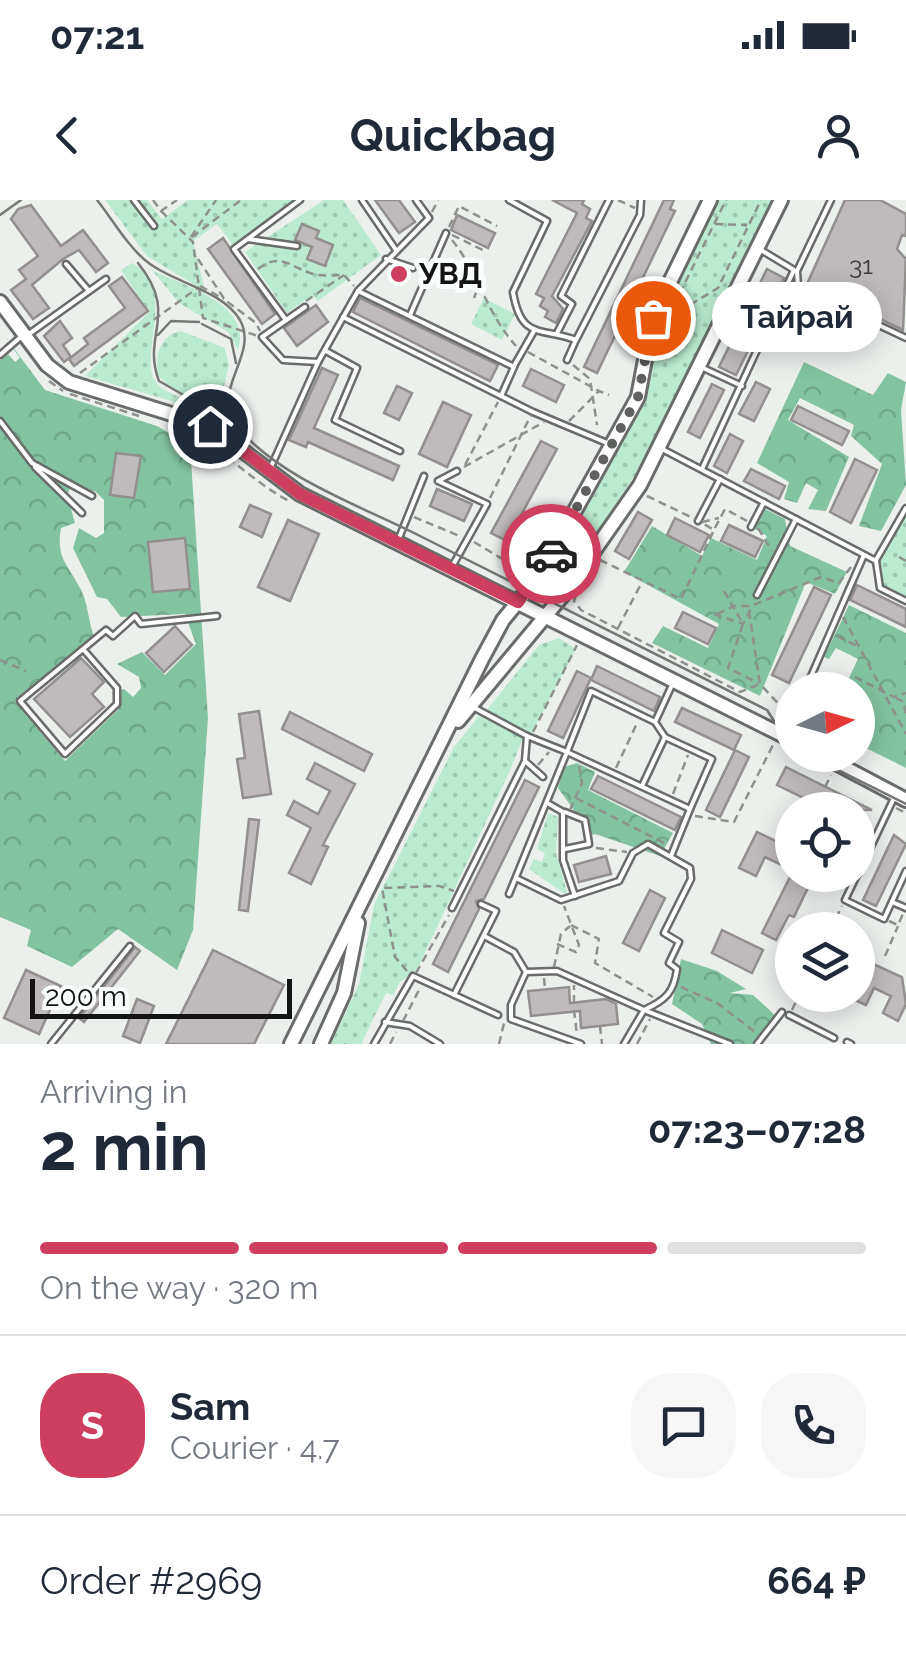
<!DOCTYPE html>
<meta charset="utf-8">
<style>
body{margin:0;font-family:Raleway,sans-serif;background:#f6f6f7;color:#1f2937;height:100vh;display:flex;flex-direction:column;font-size:38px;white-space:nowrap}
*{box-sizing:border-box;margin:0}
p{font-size:32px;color:#747a83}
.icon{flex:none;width:55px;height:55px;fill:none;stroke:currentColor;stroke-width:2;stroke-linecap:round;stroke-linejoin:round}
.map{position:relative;height:844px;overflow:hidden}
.drawer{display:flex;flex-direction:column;background:#fff;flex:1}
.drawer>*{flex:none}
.needle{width:65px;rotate:85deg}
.buttons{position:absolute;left:775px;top:472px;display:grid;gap:20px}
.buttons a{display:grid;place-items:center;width:100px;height:100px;border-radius:50%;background:#fff;box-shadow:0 5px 25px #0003;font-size:50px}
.scale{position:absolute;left:30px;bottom:25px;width:262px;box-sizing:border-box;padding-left:10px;border:5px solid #131413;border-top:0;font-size:28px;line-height:35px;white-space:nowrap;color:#131413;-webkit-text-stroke:8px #f9fdfb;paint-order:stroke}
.pin{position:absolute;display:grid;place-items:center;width:85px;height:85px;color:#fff;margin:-42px;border:5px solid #fff;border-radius:50%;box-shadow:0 2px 10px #0007}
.courier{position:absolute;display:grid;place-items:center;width:100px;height:100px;margin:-50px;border:8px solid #ce3e5f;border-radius:50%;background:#fff;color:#222;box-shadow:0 2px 12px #0007}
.bubble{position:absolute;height:70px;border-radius:35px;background:#fff;box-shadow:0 5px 25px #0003;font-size:32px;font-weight:700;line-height:70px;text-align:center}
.overview em{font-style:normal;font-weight:700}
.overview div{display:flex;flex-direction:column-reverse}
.overview{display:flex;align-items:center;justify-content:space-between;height:170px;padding:0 40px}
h1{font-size:65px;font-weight:700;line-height:75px}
.bar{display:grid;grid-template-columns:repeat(4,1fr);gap:15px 10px;align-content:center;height:120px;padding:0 40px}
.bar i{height:12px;border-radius:8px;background:#e0e1e3}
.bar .current{background:#ce3e5f}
.bar p{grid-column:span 4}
.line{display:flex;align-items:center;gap:25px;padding:0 40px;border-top:2px solid #e0e1e3}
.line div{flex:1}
.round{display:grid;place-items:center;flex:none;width:105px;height:105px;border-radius:40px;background:#f6f6f7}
.status{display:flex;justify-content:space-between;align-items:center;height:70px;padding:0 50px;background:#fff;direction:ltr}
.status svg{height:28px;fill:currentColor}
header{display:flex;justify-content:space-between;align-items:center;height:130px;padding:0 40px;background:#fff;font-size:45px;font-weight:700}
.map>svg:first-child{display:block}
</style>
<div class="status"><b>07:21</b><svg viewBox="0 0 49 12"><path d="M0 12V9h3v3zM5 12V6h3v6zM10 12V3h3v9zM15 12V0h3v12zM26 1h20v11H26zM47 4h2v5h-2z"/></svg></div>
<header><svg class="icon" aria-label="back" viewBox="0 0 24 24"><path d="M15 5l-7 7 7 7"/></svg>Quickbag<svg class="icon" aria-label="person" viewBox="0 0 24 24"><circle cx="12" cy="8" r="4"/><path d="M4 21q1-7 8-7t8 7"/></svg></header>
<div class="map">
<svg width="906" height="844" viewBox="0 0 906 844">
<defs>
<pattern id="grass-dots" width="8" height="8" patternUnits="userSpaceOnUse" patternTransform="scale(2.5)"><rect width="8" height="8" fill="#baebd0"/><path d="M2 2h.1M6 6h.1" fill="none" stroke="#9fc9b2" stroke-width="1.8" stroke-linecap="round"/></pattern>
<pattern id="forest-crowns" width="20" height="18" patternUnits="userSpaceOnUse" patternTransform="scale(2.5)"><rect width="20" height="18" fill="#82c4a1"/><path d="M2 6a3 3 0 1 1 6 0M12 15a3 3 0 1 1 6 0" fill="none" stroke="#6fa88a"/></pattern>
</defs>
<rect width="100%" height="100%" fill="#ecf0ed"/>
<g fill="url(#grass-dots)">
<path d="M105,0h42l15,19 26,-19h108l-63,45 -16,-21 -24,17 12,50 -58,-35z"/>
<path d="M324,0h19l38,55 -63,46 -5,-6 -26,18 -42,-61z"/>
<path d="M718,0h56l-129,260 -65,97 -15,-8 81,-152 12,-74z"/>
<path d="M132,63c44,23 11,79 21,115l8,10 42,22 -118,-34 64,-64 -28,-42z"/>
<path d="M152,70c31,16 102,34 86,80l-10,-18 -49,-29z"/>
<path d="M484,98l31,16 -13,26 -31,-16z"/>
<path d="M181,131l44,17 4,17 -8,34c-21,6 -50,-7 -63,-24 -3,-19 1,-40 23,-44z"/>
<path d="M906,312v85l-24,-11 -4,-24z"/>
<path d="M559,438l17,11 -45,86 -45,-24 53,-66z"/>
<path d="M479,516l44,22 -12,30 -94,202 -17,12 -7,13 -7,-2 -25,51h-30l28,-60 15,-79 80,-158z"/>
<path d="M548,613l10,4 -2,36 12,43 -39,-27 5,-10 8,3 3,-9 -8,-4z"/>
</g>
<g fill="url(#forest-crowns)" fill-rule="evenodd">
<path d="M0,130l45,60 112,36 33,19 18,273 -15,212 -16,40 -59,-41 -46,38 -45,-21 4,-16 -31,-13v-557l8,-6 7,8 5,-4zM70,288l12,6 13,-3 9,9v33l-8,5 -17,-10 -6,20 24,49 10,2 14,18 64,-3 11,30 -31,31 -23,-23 -25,12 22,13 2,11 -8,9 -9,-8 -12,4 7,16 -54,52 -50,-59 79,-66c-6,-15 -6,-35 -14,-48 -13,-25 -24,-30 -19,-60l14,-5 -8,-28z"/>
<path d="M804,162l69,33 15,-22 18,9 -5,28 5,75 -25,46 -22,-5 23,-62 -31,-28 3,-11 -54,-27 -12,22 61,37 -23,54 -18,-2 10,-19 -12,-7 -9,20 -13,-4 5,-17 -32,-19z"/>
<path d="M765,309l20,10 5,27 57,26 -12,22 -29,-12 -46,114 -108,-53 11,-17 45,22 11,-24 -95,-52 28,-46 50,30 9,-18 46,22 10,-24 -12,-7z"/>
<path d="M849,405l57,28v135l-48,-24v-54h-47l8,-17 26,13 13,-27 -22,-11 -7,11 -5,-2z"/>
<path d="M577,563l18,9 -7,18 85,43 -13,23 -65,-22 -10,4 -4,-18 -23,-32 6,-21z"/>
<path d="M681,759l36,12 29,18 -16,4 23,2 23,21 -20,28h-45l-9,-20 -30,-20z"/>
</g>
<g fill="#bfbabb" stroke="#938f8f" stroke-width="2.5">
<path d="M375,0h24l16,22 -16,11z"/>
<path d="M552,0h32l-2,4 8,5 -4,9 6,3 -40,75 11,13 -7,14 -11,-6 3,-6 -8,-5 4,-8 -8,-4 41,-81z"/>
<path d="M664,0h10l-4,9 5,2 -78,162 -13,-6z"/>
<path d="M845,0h35l26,14v22l-4,-1 -5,14 9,10 -3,71 -96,-46z"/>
<path d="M31,5l30,41 22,-16 25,33 -12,9 -17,-22 -16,9 -31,26 17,23 -16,11 -22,-29 15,-11 -7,-9 19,-14 -27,-37 7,-10z"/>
<path d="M457,15l38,18 -7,15 -37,-18z"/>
<path d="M302,24l17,7 -3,7 17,7 -8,21 -18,-7 5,-12 -17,-7z"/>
<path d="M223,38l52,76 -13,10 -54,-75z"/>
<path d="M767,69l17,9 -48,97 -17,-8z"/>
<path d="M122,77l26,34 -74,55 -5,-7 19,-15 -4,-6 41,-30 -16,-22z"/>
<path d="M360,98l138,67 -8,16 -137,-69z"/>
<path d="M316,105l12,17 -31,24 -13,-18z"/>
<path d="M60,121l12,17 -9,7 8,12 -7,5 -20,-26z"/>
<path d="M322,168l16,7 -24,53 85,38 -6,14 -85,-38 -2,5 -17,-7z"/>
<path d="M531,169l33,16 -8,17 -33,-16z"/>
<path d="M756,182l14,7 -16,32 -15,-7z"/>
<path d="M712,184l12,6 -24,48 -12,-6z"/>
<path d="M397,186l15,7 -13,27 -15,-7z"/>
<path d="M443,202l28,13 -24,52 -28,-13z"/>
<path d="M798,206l51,25 -7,14 -51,-25z"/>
<path d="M730,234l13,7 -16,32 -13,-7z"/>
<path d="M541,241l16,8 -50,92 -16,-8z"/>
<path d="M116,253l25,3 -7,42 -24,-3z"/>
<path d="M855,259l22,11 -26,53 -21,-11z"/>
<path d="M751,269l34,17 -6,13 -35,-18z"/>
<path d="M437,289l35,15 -8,17 -34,-15z"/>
<path d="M250,305l21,9 -9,23 -22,-10z"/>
<path d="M638,312l14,8 -23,39 -14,-8z"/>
<path d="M675,318l34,17 -9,17 -33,-17z"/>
<path d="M288,320l31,14 -29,67 -32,-14z"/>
<path d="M729,325l34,16 -8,16 -34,-16z"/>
<path d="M185,338l5,51 -37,3 -5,-50z"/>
<path d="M857,385l49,24v18l-56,-27z"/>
<path d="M814,387l17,8 -42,88 -17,-8z"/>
<path d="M683,412l33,16 -8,16 -33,-16z"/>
<path d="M175,426l17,19 -28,27 -18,-19z"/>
<path d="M81,458l23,24 -12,12 12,13 -34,30 -36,-38z"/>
<path d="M597,466l63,31 -6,14 -63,-31z"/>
<path d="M577,471l14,7 -28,60 -15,-7z"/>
<path d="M682,508l59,27 -7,15 -59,-28z"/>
<path d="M259,511l12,83 -28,4 -6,-39 8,-1 -6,-44z"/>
<path d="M290,512l82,42 -8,17 -82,-42z"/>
<path d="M735,550l14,7 -29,60 -14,-7z"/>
<path d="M315,563l40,21 -32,61 5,2 -17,37 -22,-11 22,-45 -24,-13 7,-14 24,13 12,-23 -23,-12z"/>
<path d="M786,567l86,43h-44l-51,-25z"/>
<path d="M598,576l83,41 -6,13 -84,-41z"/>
<path d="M525,580l14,7 -55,112 -8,2 3,8 -31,63 -15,-8z"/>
<path d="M249,619l10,1 -11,91 -9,-1z"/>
<path d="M757,632l35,17v21l-27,-13 -9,19 -17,-8z"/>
<path d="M894,635l12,9 -30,62 -13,-6z"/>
<path d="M606,656l5,18 -32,8 -5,-17z"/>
<path d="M791,675h23l-20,42 -5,-2 -13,25 -14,-7z"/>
<path d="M650,690l15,8 -26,53 -16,-8z"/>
<path d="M722,730l41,20 -11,23 -40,-20z"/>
<path d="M135,747l5,4 -56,71 -5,-4z"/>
<path d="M213,750l71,35 -30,59h-88z"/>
<path d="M858,757l44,20 4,27 -8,17 -15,-8 8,-17 -17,-8 -8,17 -22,-10h14z"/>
<path d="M26,770l35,16 -22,48 -35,-16z"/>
<path d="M569,787l1,16 36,-4 10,5 2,20 -37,4 -1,-17 -49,5 -3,-25z"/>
<path d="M137,799l17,7 -14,37 -17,-7z"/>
</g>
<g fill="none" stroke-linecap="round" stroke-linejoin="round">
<defs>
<g id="lane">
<path d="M134,0l20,26"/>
<path d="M362,0l34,50"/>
<path d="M509,0l38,21 -34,71c8,48 27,35 63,48l64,-125 1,-15"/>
<path d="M831,0l-34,71 1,16 108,51"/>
<path d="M248,39l49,7"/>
<path d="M386,59l27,9"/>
<path d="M66,64l23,27"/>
<path d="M358,91l156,76 -13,29"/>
<path d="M305,107l-43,30 21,23 35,2"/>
<path d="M410,115l36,-82"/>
<path d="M343,117l190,95 74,31"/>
<path d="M286,120l-52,-71 66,-49"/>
<path d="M557,133l15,-29 -11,-8 48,-96"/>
<path d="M29,134l77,-55"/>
<path d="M326,151l31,17 -22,52 65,31"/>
<path d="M0,155l23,-20"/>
<path d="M567,160l8,-18"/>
<path d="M514,166l20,-35"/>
<path d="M701,167l41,19"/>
<path d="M0,221l32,42 60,33"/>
<path d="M664,250l212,111 4,27 26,13"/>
<path d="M35,267l47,46"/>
<path d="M270,269l48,-107 40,-71 71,-73 -13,-18"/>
<path d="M702,269l92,-199 -33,-20"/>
<path d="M698,321l22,-42"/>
<path d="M751,327l13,-25"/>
<path d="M399,338l25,-62"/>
<path d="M876,360l30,-52"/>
<path d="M453,365l34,-61 -49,-23 19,-10"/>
<path d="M757,395l39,-76"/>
<path d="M83,449l34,39v16l-52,50 -45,-53 86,-71 7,6 22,-20 6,8 76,-8"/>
<path d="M805,490l59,-135"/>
<path d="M655,522l10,15 47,22 -22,50"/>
<path d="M784,534l8,-18"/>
<path d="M525,561l18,16"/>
<path d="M642,586l23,-49"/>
<path d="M549,604l14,8v48l12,36"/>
<path d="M565,612l20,8 4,24 -24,5"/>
<path d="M671,656l19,-47 -123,-57 24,-61 64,31 17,-37"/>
<path d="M858,674l35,-74"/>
<path d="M857,675l-12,25 39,19 22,-48"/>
<path d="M516,678l45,22 58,-19 14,-28 15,-9 42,24 1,11 -27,54 15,9 -10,21 8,6c-3,23 -11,31 -33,41"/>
<path d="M509,694l58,-142 -40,-16"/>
<path d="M892,702l14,6"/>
<path d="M452,708l73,-147 2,-25 -54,-29"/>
<path d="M486,737l28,15 12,20"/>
<path d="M454,795l42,-84 -15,-7"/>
<path d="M644,810l86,34"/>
<path d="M789,815l45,23"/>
<path d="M385,822l25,4 30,18"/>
<path d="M847,842l4,2"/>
<path d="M51,844l79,-98"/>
<path d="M374,844l39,-68 85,39"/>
<path d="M581,844l-70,-25v-14l15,-33 31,-1 87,39 -20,34"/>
<path d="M757,844l25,-32"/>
</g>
<g id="secondary">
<path d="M0,102l47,63 22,17 141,44 90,68 492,246"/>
<path d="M561,337c-2,19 10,28 28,21"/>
<path d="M458,521l105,-126 77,-110 141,-285"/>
<path d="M821,555l85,45"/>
<path d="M291,844l191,-385 21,-39 34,-41 101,-182 15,-80 57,-117"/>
<path d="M321,844l23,-51 14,-70"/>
</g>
</defs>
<use href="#lane" stroke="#696c6a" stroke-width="9"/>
<use href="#secondary" stroke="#696c6a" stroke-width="18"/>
<g stroke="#8e918e" stroke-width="2.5" stroke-dasharray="8 5" stroke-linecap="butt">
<path d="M153,0l8,11 16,-11"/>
<path d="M618,0l17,8"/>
<path d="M161,11l32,31 10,76 55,18"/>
<path d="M432,12l6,-12"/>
<path d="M715,24l32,1"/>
<path d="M449,27l10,-21 38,20"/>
<path d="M452,35l35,17"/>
<path d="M191,37l25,-37"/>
<path d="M192,37l49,-37"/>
<path d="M452,40c28,35 33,71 64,106"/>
<path d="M198,59l27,41 31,23 4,8"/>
<path d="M258,69c22,-17 31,-3 52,4 10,4 24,2 34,2l10,11"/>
<path d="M466,75l14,7 -6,16"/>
<path d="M200,86l24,13"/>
<path d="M306,101l38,-26"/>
<path d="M668,117l58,-117"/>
<path d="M668,118l50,-30 43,-88"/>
<path d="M528,152l71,39"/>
<path d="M573,165l17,14 7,46"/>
<path d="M80,173l119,-86"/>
<path d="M49,181l14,10"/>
<path d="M70,194l69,22"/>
<path d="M569,221l30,-30 10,4"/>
<path d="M184,230c39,18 67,51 105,71"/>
<path d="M465,265l33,-63"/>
<path d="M464,267l80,-45"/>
<path d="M647,296l48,23"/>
<path d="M490,298l41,-83"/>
<path d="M414,317l48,20"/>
<path d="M702,322l17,-4"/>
<path d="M715,328l10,-19 22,12"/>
<path d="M758,328l14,23"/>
<path d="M474,342l52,31"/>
<path d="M899,357l7,4"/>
<path d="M600,360l81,39 33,-69 -12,-7"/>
<path d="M724,391l19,33 -15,44 30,15"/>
<path d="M576,395l-2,6 7,9 159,82 20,-8"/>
<path d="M749,411l11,73 27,29"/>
<path d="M714,414l29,10 9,-18"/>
<path d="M717,414l17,-8h17l70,-29 18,6 12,-16"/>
<path d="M843,417l63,117"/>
<path d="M618,428l24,-46"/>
<path d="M837,436l20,10"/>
<path d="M0,460l26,11"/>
<path d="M855,477l39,20 12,-4"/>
<path d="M896,498l6,3 4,12"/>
<path d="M533,532l44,-87"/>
<path d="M538,565l11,-13"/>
<path d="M616,568l22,-47"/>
<path d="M825,587l6,-12"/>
<path d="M673,594l15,-39"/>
<path d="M576,598l92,47"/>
<path d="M896,608l10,5"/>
<path d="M570,610l12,-27 -3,-17"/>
<path d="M695,616l39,6 39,-77"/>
<path d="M596,648l31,4"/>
<path d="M889,721l9,4 5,-11"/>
<path d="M571,725l28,14 -4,24 58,34"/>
<path d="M830,730l12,-24"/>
<path d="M557,744l19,8 3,-7 -15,-39"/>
<path d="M885,756l13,-30"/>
<path d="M554,767l7,-33 9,-8"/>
<path d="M407,771l-12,-14 -13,-69 57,-2 15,5"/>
<path d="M416,773l33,-58"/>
<path d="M544,778l1,11"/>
<path d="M681,787l36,16 42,32"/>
<path d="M574,803v-18"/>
<path d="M574,810l3,25"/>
<path d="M792,810l7,-15"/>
<path d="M403,821l17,-33"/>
<path d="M600,826l2,18"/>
<path d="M390,844l6,-12"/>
<path d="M499,844l5,-21"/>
<path d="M637,844l13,-25"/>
</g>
<use href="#lane" stroke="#fff" stroke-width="4"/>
<use href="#secondary" stroke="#fff" stroke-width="12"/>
<g stroke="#767876" stroke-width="2.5">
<path d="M97,0c16,20 32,49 53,64 26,19 73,27 90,56 20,36 -33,72 -2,108 44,51 123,78 182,108 116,58 232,116 347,174l17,27 8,5"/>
<path d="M0,15l21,-15"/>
<path d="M138,63c42,52 3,71 21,118l56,32 18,16"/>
<path d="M202,124l29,15 5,24"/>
<path d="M158,135l13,-14 28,1"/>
<path d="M808,555l98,49"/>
</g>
</g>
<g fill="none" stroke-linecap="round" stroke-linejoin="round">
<path stroke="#5f615f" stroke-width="10" stroke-dasharray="0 18" d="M551,354l87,-157 15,-79"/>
<path stroke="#ce3e5f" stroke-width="12" d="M210,226l90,68 218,108 33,-48"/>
</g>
<circle fill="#ce3e5f" stroke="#f9fdfb" stroke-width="4" cx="399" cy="74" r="10"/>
<g text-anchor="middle" stroke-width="10" stroke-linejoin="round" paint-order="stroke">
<g font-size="25" fill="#3e3e3d">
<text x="861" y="74">31</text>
</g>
<g font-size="30" font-weight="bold" fill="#131413" stroke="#f9fdfb" text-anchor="start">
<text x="419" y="84">УВД</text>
</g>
</g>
</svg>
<div class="buttons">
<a><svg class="needle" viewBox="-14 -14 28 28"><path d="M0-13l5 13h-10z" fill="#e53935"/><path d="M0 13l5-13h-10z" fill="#747a83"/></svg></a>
<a><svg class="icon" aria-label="locate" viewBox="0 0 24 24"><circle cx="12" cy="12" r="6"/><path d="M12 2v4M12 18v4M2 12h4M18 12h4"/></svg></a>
<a><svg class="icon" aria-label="layers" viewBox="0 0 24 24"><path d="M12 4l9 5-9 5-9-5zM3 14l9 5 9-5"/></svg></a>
</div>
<div class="scale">200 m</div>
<div class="pin" style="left:653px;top:118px;background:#ea580c"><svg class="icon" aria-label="bag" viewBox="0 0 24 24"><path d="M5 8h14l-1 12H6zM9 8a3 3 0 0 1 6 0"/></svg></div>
<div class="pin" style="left:210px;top:226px;background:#1f2937"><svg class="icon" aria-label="home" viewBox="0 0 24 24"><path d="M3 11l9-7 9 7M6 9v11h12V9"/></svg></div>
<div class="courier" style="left:551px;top:354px"><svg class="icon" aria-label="car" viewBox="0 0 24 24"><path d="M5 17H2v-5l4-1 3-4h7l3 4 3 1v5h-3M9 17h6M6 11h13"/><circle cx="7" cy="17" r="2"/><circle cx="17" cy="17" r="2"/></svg></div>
<div class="bubble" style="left:712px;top:82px;width:170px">Тайрай</div>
</div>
<section class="drawer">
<div class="overview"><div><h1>2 min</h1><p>Arriving in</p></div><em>07:23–07:28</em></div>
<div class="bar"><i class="current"></i><i class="current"></i><i class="current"></i><i></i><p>On the way · 320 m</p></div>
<div class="line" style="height:180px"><b class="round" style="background:#ce3e5f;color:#fff">S</b><div><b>Sam</b><p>Courier · 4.7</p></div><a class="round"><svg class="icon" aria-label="chat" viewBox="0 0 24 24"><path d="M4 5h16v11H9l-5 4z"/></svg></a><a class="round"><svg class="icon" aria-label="phone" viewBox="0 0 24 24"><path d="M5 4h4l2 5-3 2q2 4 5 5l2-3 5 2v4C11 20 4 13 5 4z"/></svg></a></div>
<div class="line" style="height:130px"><div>Order #2969</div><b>664 ₽</b></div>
</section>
